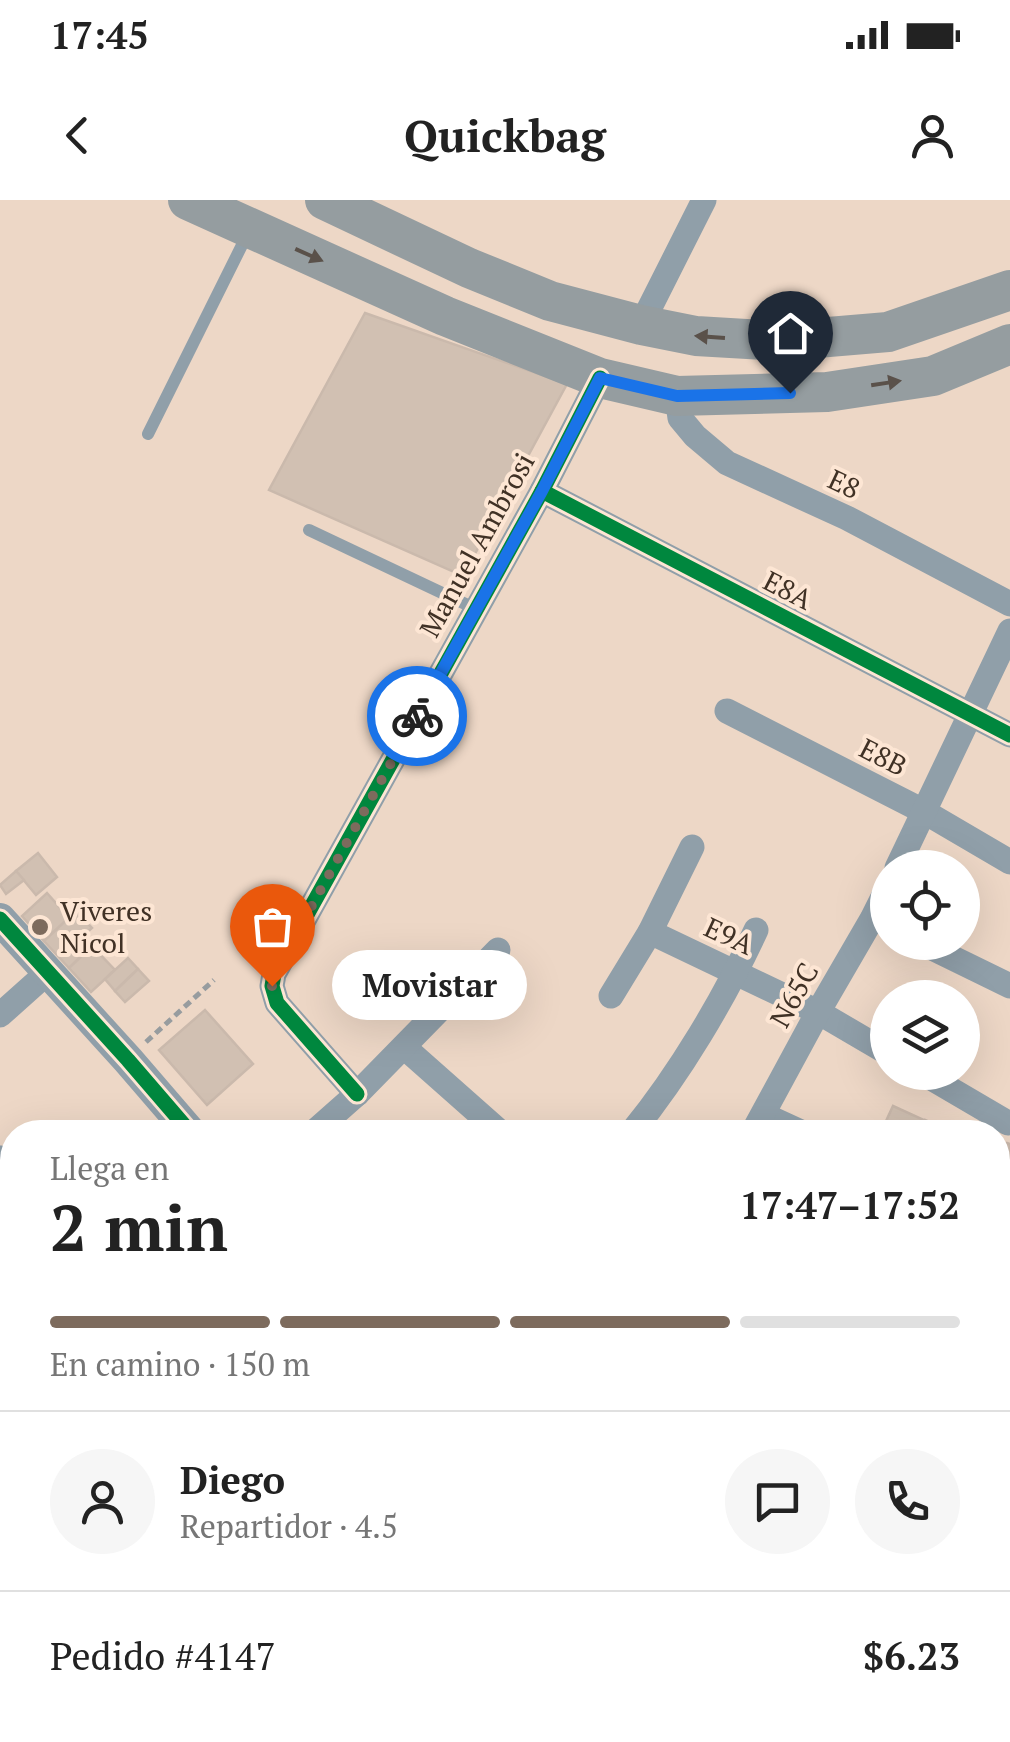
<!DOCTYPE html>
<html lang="es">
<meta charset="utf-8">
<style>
body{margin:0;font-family:"PT Serif",serif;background:#f6f6f6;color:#222;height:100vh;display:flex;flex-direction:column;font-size:38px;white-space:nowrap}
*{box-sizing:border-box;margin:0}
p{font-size:32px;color:#767676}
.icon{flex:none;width:55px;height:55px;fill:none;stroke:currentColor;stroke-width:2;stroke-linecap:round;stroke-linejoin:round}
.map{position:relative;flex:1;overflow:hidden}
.side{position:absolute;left:0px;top:920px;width:1010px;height:622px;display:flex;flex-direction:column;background:#fff;border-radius:40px 40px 0 0;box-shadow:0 10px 40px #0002}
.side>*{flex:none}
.controls{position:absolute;left:870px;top:650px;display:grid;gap:20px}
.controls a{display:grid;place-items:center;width:110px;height:110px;border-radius:50%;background:#fff;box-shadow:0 10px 40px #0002;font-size:50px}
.pin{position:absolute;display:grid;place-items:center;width:85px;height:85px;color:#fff;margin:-102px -42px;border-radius:50% 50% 50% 0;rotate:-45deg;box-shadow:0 0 10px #0007}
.pin .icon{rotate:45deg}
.courier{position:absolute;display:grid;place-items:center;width:100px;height:100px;margin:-50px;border:8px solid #1a73e8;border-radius:50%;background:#fff;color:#222;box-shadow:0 2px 12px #0007}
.bubble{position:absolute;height:70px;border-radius:35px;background:#fff;box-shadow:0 10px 40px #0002;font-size:32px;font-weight:700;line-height:70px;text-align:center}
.head em{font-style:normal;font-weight:700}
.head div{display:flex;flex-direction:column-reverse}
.head{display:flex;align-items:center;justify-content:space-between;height:170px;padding:0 50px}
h1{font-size:65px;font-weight:700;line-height:75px}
.bar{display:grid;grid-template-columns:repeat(4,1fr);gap:15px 10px;align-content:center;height:120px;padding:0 50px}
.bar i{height:12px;border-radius:8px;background:#e0e0e0}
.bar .selected{background:#7d6b5d}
.bar p{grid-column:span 4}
.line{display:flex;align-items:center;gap:25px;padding:0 50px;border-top:2px solid #e0e0e0}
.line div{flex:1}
.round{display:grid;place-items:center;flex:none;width:105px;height:105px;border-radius:52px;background:#f6f6f6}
.status{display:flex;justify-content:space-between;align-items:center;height:70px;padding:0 50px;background:#fff;direction:ltr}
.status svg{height:28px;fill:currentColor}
header{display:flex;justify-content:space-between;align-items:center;height:130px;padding:0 50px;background:#fff;font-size:45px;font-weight:700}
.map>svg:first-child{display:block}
</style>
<div class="status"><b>17:45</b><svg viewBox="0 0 49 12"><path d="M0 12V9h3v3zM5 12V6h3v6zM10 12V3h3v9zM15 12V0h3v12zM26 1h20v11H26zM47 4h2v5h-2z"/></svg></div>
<header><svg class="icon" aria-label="back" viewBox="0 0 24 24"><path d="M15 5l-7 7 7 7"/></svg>Quickbag<svg class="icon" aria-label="person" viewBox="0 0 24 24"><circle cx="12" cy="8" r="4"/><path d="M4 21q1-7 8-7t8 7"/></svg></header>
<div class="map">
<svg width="1010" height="1542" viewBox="0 0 1010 1542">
<rect width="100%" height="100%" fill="#edd7c6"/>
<path fill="#d9c3df" d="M998,1100l12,7v435h-74v-7l-6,-5h68z"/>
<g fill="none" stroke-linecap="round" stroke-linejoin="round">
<path stroke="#81d1bd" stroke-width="8" d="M998,1325l12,9"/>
</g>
<g fill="#d1c0b2" stroke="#cab9ac" stroke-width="2.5">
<path d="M365,113l202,71 -104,192 -194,-86z"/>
<path d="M38,653l19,24 -21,18 -20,-24z"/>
<path d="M16,671l8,9 -18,14 -6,-9z"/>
<path d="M47,693l22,25 -25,23 -22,-25z"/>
<path d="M76,711l16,17 -9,8 9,10 -23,22 -25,-27z"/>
<path d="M92,746l23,24 -24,22 -22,-24z"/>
<path d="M128,758l10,11 -23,22 -10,-12z"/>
<path d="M138,769l11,12 -24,21 -10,-11z"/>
<path d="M205,810l48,54 -46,41 -48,-55z"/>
<path d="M893,906l31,14 -6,12h-37z"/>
<path d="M925,920l26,12h-32z"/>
<path d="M1007,943l3,1v31l-12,-5z"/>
<path d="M998,971l12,5v37l-12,-5z"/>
<path d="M655,1530h48l-13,12h-48z"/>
<path d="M706,1530h5l11,12h-29z"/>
<path d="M814,1530h62l-15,12h-62z"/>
<path d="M882,1530h33l-15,12h-9z"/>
</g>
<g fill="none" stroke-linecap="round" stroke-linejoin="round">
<path stroke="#979c9f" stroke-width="5" stroke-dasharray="8 5" stroke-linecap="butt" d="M146,842l68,-62"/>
<g stroke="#909fa9" stroke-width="12">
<path d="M148,234l101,-203"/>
<path d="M309,330l167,79"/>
</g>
<g stroke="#909fa9" stroke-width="25">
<path d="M641,125l63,-125"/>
<path d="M677,196l3,22 15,18 32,27 120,55 163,86"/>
<path d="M542,291l468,244"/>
<path d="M727,511l196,100 87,51"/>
<path d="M897,668l113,-237"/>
<path d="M650,732l168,80 70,41"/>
<path d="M920,742l90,44"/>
<path d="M611,796l39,-64 42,-85"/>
<path d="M0,815l47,-42"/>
<path d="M404,847l96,85"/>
<path d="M921,872l87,51"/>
<path d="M357,894l-80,-91 -5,-17 2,-12 268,-483 58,-113"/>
<path d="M764,915l37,17"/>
<path d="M314,932l43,-38 141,-144"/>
<path d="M632,932c48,-59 92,-133 124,-202"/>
<path d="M753,932l65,-120 54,-93 16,-32"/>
<path d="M0,958l12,15"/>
<path d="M998,1041l12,10"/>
<path d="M0,1125l12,-11"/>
<path d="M0,1225l12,14"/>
<path d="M0,1515l12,14"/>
<path d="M269,1530l10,12"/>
<path d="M517,1541l13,-11"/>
<path d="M438,1542l13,-12"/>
<path d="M785,1542l15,-12"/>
</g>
<g stroke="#909fa9" stroke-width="32">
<path d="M0,719l128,141 62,72"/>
<path d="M731,1530l12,12"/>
</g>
<g stroke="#959da0" stroke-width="40">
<path d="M188,0l257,116 155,62 77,18 150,-4 106,-16 77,-32"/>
<path d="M325,0l144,68 81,33 91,24 55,11 85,5 107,-9 122,-42"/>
</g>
<defs>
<g id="cycleway">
<path d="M542,291l468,244"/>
<path d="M0,719l128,141 62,72"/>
<path d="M357,894l-80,-91 -5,-17 2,-12 268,-483 58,-113"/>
</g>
</defs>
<use href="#cycleway" stroke="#fde6d4" stroke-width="21"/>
<use href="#cycleway" stroke="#00873e" stroke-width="15"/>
</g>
<defs><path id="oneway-solid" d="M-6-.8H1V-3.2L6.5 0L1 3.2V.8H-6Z" transform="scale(2.5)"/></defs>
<g fill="#5a514a">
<use href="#oneway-solid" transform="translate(309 55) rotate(24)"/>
<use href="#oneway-solid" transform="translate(710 137) rotate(-176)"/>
<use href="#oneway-solid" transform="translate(886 183) rotate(-9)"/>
</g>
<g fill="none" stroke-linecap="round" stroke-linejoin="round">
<path stroke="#7d6b5d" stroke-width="10" stroke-dasharray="0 18" d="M272,786l2,-12 143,-258"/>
<path stroke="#1a73e8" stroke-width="12" d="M417,516l125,-225 58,-113 77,18 113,-3"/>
</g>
<circle fill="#7d6b5d" stroke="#fde6d4" stroke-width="4" cx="40" cy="727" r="10"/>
<g text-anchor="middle" stroke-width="8" stroke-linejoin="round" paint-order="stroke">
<g font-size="28" fill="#403125" stroke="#fde6d4">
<text transform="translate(844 284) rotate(25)" y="10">E8</text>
<text transform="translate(477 345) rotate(-61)" y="10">Manuel Ambrosi</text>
<text transform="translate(788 390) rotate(27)" y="10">E8A</text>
<text transform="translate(883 557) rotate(27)" y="10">E8B</text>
<text transform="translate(729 736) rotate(25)" y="10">E9A</text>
<text transform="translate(794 795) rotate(-61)" y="10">N65C</text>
</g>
<g font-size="28" fill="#403125" stroke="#fde6d4" text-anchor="start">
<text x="60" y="721">Viveres<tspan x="60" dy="32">Nicol</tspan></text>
</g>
</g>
</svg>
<div class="controls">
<a><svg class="icon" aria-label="locate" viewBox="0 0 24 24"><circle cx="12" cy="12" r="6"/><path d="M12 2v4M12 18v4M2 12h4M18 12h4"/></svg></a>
<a><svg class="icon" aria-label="layers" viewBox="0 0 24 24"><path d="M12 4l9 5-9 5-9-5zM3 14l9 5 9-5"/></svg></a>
</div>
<div class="pin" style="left:272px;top:786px;background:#ea580c"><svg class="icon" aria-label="bag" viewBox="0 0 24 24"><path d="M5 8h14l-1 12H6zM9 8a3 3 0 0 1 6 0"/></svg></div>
<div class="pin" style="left:790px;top:193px;background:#1f2937"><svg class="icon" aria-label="home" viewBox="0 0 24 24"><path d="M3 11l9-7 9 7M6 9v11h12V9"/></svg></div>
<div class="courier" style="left:417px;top:516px"><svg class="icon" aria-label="bike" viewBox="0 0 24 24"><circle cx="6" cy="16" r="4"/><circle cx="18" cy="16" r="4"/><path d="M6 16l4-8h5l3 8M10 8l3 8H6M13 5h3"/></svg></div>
<div class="bubble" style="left:332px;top:750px;width:195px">Movistar</div>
<section class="side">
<div class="head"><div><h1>2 min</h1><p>Llega en</p></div><em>17:47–17:52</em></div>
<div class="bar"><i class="selected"></i><i class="selected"></i><i class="selected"></i><i></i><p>En camino · 150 m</p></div>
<div class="line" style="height:180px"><a class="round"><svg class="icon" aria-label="person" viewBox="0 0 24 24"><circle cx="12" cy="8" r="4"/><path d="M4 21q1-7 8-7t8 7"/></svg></a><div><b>Diego</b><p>Repartidor · 4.5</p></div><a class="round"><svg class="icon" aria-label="chat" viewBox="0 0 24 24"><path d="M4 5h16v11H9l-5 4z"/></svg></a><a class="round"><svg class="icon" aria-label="phone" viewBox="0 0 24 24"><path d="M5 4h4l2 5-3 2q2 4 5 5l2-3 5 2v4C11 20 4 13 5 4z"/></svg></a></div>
<div class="line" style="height:130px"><div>Pedido #4147</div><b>$6.23</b></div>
</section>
</div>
